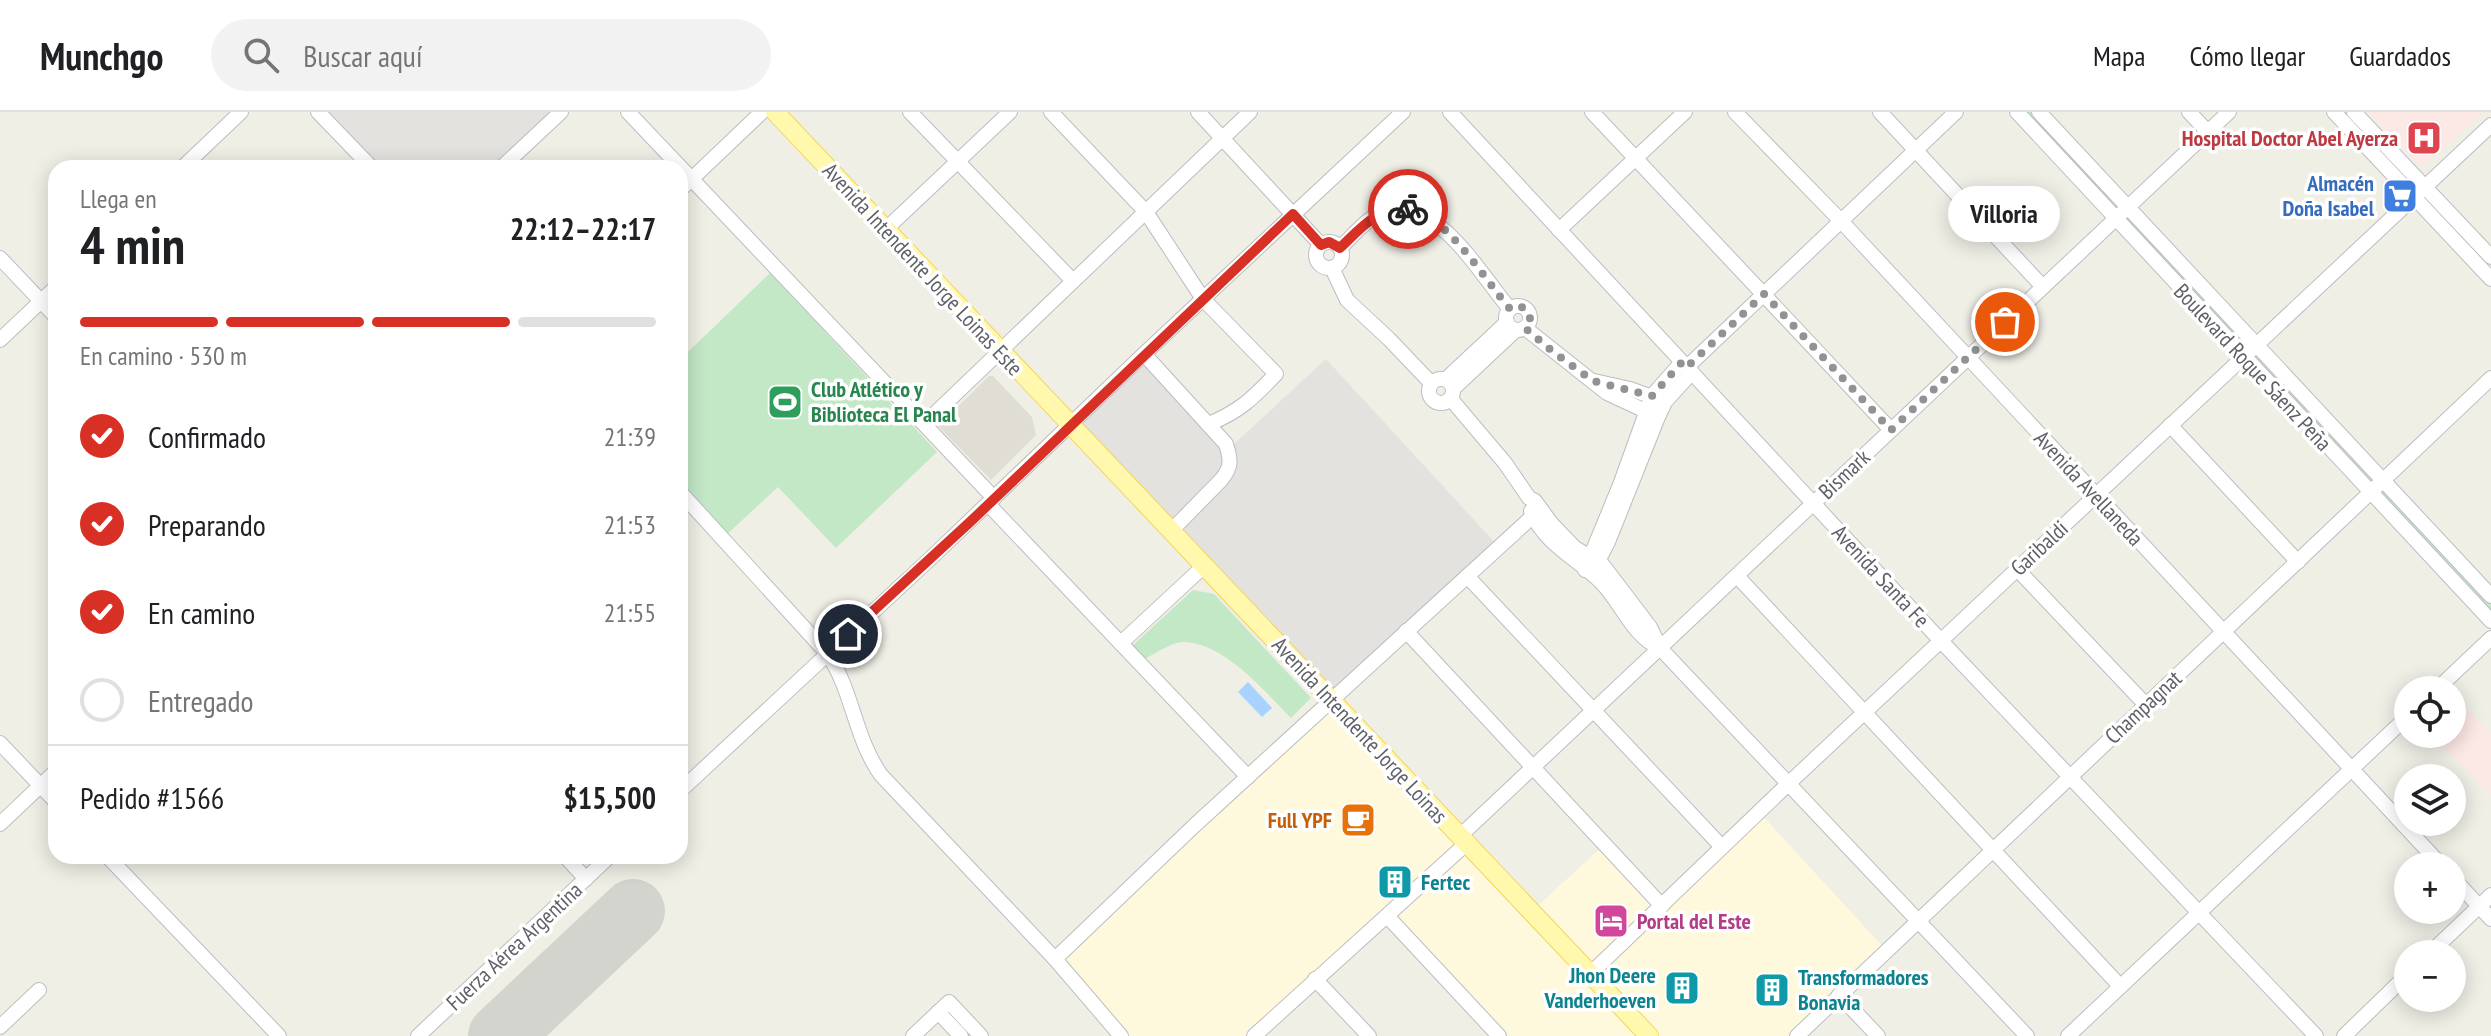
<!DOCTYPE html>
<html lang="es">
<meta charset="utf-8">
<style>
body{margin:0;font-family:"PT Sans Narrow",sans-serif;background:#f2f2f2;color:#202124;height:100vh;display:flex;flex-direction:column;font-size:30px;white-space:nowrap}
*{box-sizing:border-box;margin:0}
p{font-size:26px;color:#757577}
.icon{flex:none;width:44px;height:44px;fill:none;stroke:currentColor;stroke-width:2;stroke-linecap:round;stroke-linejoin:round}
.map{position:relative;flex:1;overflow:hidden}
.panel{position:absolute;left:48px;top:48px;width:640px;height:704px;display:flex;flex-direction:column;background:#fff;border-radius:24px;box-shadow:0 4px 20px #0003}
.panel>*{flex:none}
.controls{position:absolute;left:2394px;top:564px;display:grid;gap:16px}
.controls a{display:grid;place-items:center;width:72px;height:72px;border-radius:50%;background:#fff;box-shadow:0 4px 20px #0003;font-size:40px}
.pin{position:absolute;display:grid;place-items:center;width:68px;height:68px;color:#fff;margin:-34px;border:4px solid #fff;border-radius:50%;box-shadow:0 2px 8px #0007}
.courier{position:absolute;display:grid;place-items:center;width:80px;height:80px;margin:-40px;border:6px solid #d93025;border-radius:50%;background:#fff;color:#222;box-shadow:0 2px 10px #0007}
.bubble{position:absolute;height:56px;border-radius:28px;background:#fff;box-shadow:0 4px 20px #0003;font-size:26px;font-weight:700;line-height:56px;text-align:center}
.headline em{font-style:normal;font-weight:700}
.headline div{display:flex;flex-direction:column-reverse}
.headline{display:flex;align-items:center;justify-content:space-between;height:136px;padding:0 32px}
h1{font-size:52px;font-weight:700;line-height:60px}
.bar{display:grid;grid-template-columns:repeat(4,1fr);gap:12px 8px;align-content:center;height:96px;padding:0 32px}
.bar i{height:10px;border-radius:6px;background:#e0e0e0}
.bar .active{background:#d93025}
.bar p{grid-column:span 4}
.line{display:flex;align-items:center;gap:20px;padding:0 32px;border-top:2px solid #e0e0e0}
.line div{flex:1}
ol{padding:0 32px;list-style:none}
li{display:flex;align-items:center;gap:24px;height:88px}
li p{margin-inline-start:auto}
li .icon{padding:8px;border-radius:50%;background:#d93025;color:#fff;stroke-width:4}
li:last-child{color:#757577}
li i{width:44px;height:44px;border:4px solid #e0e0e0;border-radius:50%}
header{display:flex;align-items:center;gap:48px;box-sizing:border-box;height:112px;padding:0 40px;background:#fff;border-bottom:2px solid #e0e0e0}
header strong{font-size:38px}
nav{display:flex;gap:44px;margin-inline-start:auto;font-size:28px}
.search{width:560px;height:72px;background:#f2f2f2;display:flex;align-items:center;gap:20px;box-sizing:border-box;padding:0 28px;border-radius:44px;color:#757577;font-size:30px}
.map>svg:first-child{display:block}
</style>
<header>
<strong>Munchgo</strong>
<div class="search"><svg class="icon" aria-label="search" viewBox="0 0 24 24"><circle cx="10" cy="10" r="6"/><path d="M15 15l6 6"/></svg>Buscar aquí</div>
<nav><a>Mapa</a><a>Cómo llegar</a><a>Guardados</a></nav>
</header>
<div class="map">
<svg width="2491" height="924" viewBox="0 0 2491 924">
<rect width="100%" height="100%" fill="#f0efe6"/>
<path fill="#fef9dd" d="M1333,587l198,213 74,-68 57,61 97,-93 126,137 -88,87h-298l-111,-119 -134,119h-133l-66,-77z"/>
<g fill="#e4e2de">
<path d="M318,0h243l-60,56h-129z"/>
<path d="M1144,242l65,70 25,20 92,-85 173,188 -166,152 -262,-274z"/>
</g>
<path fill="#e0ded4" d="M989,264h4l39,41 4,18 -45,45 -53,-54z"/>
<g fill="#fce8e4">
<path d="M2369,0h114l-58,53 -6,1z"/>
<path d="M2468,598l23,24v62l-54,-57 6,-5h9v-9z"/>
</g>
<g fill="#c3e8c6">
<path d="M2023,0h10l458,490v9z"/>
<path d="M770,161l167,179 -101,96 -58,-61 -55,51 -43,-46v-147l8,7z"/>
<path d="M1193,478l21,4 97,104 -20,20c-27,-27 -65,-74 -107,-76 -11,-1 -29,12 -40,17l-12,-13z"/>
</g>
<path fill="#a8d2ff" d="M1248,570l24,26 -10,9 -24,-25z"/>
<g fill="none" stroke-linecap="round" stroke-linejoin="round">
<path stroke="#d4d4cf" stroke-width="64" d="M500,924l133,-125"/>
<defs>
<g id="minor">
<path d="M318,0l54,56"/>
<path d="M628,0l366,386"/>
<path d="M910,0l163,169"/>
<path d="M1051,0l95,100 57,87 73,75c-23,24 -36,37 -67,50"/>
<path d="M1198,0l123,133"/>
<path d="M1450,0l491,529 375,395"/>
<path d="M1592,0l299,318"/>
<path d="M1735,0l106,109 601,645"/>
<path d="M1880,0l163,175"/>
<path d="M2017,0l474,509"/>
<path d="M2039,0l452,484"/>
<path d="M2189,0l18,19"/>
<path d="M2334,0l157,167"/>
<path d="M2354,0l137,145"/>
<path d="M182,56l59,-56"/>
<path d="M501,56l60,-56"/>
<path d="M680,78l82,-78"/>
<path d="M885,118l125,-118"/>
<path d="M1559,118l126,-118"/>
<circle cx="1329" cy="143" r="13"/>
<path d="M1340,136c12,-11 23,-26 37,-33 55,-29 103,60 133,94"/>
<path d="M0,146l56,59"/>
<path d="M1332,156l15,32 42,39 42,44"/>
<circle cx="1518" cy="206" r="12"/>
<path d="M1525,216l82,65 47,22"/>
<path d="M0,228l56,-53"/>
<path d="M1144,242l82,90c5,16 6,23 -5,36l-50,51"/>
<path d="M1687,255l269,-255"/>
<path d="M1446,267l61,-57"/>
<circle cx="1441" cy="279" r="12"/>
<path d="M1594,269l36,8 28,10"/>
<path d="M1453,277l63,-59"/>
<path d="M1450,286l55,65 24,35 6,3 16,22 24,25 27,16 48,63 10,21 367,388"/>
<path d="M925,311l325,-311"/>
<path d="M2170,313l128,137"/>
<path d="M680,380l147,161c26,37 27,84 54,122l174,184 66,77"/>
<path d="M988,392l260,273"/>
<path d="M1531,399c14,34 46,47 70,71 21,21 31,54 59,66"/>
<path d="M1597,451l11,-21 50,-125 7,-15 27,-30"/>
<path d="M2017,457l129,136"/>
<path d="M1585,458l35,-85 32,-89 30,-34"/>
<path d="M1467,464l255,271"/>
<path d="M1737,464l383,410"/>
<path d="M1406,519l256,275"/>
<path d="M1121,531l83,-77"/>
<path d="M2436,578l55,-52"/>
<path d="M0,631l56,59"/>
<path d="M680,679l252,-234 212,-203 259,-242"/>
<path d="M0,712l56,-53"/>
<path d="M1460,724l769,-724"/>
<path d="M107,744l172,180"/>
<path d="M565,744l21,23"/>
<path d="M2452,765l39,42"/>
<path d="M1388,805l111,119"/>
<path d="M2429,842l62,-59"/>
<path d="M1055,847l140,-134 338,-309"/>
<path d="M1590,862l198,-190 703,-659"/>
<path d="M1315,867l54,57"/>
<path d="M1839,883l39,41"/>
<path d="M938,900l23,24"/>
<path d="M0,915l39,-37"/>
<path d="M418,924l192,-180"/>
<path d="M913,924l36,-34 32,34"/>
<path d="M1254,924l213,-193"/>
<path d="M1797,924l694,-658"/>
<path d="M2068,924l340,-320"/>
<path d="M2344,924l64,-62"/>
</g>
<path id="major" d="M775,0l874,924"/>
</defs>
<use href="#minor" stroke="#bbbdc2" stroke-width="16"/>
<use href="#major" stroke="#f3d45c" stroke-width="20"/>
<use href="#minor" stroke="#fff" stroke-width="14"/>
<use href="#major" stroke="#fff8ad" stroke-width="18"/>
</g>
<g fill="none" stroke-linecap="round" stroke-linejoin="round">
<path stroke="#919393" stroke-width="8" stroke-dasharray="0 14.4" d="M1408,97c38,5 77,71 102,100l7,-3 8,2 5,10 -5,10 27,23 41,30 59,15 30,-34 5,5 77,-73 127,136 114,-108"/>
<path stroke="#d93025" stroke-width="10" d="M848,522l122,-112 323,-308 28,31 8,-3 11,6c21,-20 36,-40 68,-39"/>
</g>
<defs>
<symbol id="hospital-square" viewBox="-11 -11 22 22"><rect x="-9" y="-9" width="18" height="18" rx="4" fill="#e0444e" stroke="#fff"/><path d="M-5-5h3v3.5h4V-5h3V5h-3V1.5h-4V5h-3Z" fill="#fff"/></symbol>
<symbol id="supermarket-square" viewBox="-11 -11 22 22"><rect x="-9" y="-9" width="18" height="18" rx="4" fill="#3f7fe0" stroke="#fff"/><path d="M-6-5.5h2.5l.6 2H6L4.5 2H-2.5L-4.4-4H-6ZM-1.5 3.2a1.3 1.3 0 1 0 .1 0ZM3 3.2a1.3 1.3 0 1 0 .1 0Z" fill="#fff"/></symbol>
<symbol id="stadium-square" viewBox="-11 -11 22 22"><rect x="-9" y="-9" width="18" height="18" rx="4" fill="#2e9e5b" stroke="#fff"/><path d="M0-5a6.5 5 0 1 0 0 10a6.5 5 0 1 0 0-10ZM-3.5-1.8h7v3.6h-7Z" fill="#fff"/></symbol>
<symbol id="cafe-square" viewBox="-11 -11 22 22"><rect x="-9" y="-9" width="18" height="18" rx="4" fill="#e8710a" stroke="#fff"/><path d="M-5.5-4.5H6V0H3Q3 3.5 0 3.5H-2.5Q-5.5 3.5-5.5 0ZM3-3.2v2h1.7v-2ZM-6 4.5H4V6H-6Z" fill="#fff"/></symbol>
<symbol id="building-square" viewBox="-11 -11 22 22"><rect x="-9" y="-9" width="18" height="18" rx="4" fill="#0f9aa8" stroke="#fff"/><path d="M-4-6H4V6H1V3H-1V6H-4ZM-2.5-4.3h1.7v1.8h-1.7ZM.8-4.3h1.7v1.8H.8ZM-2.5-1h1.7V.8h-1.7ZM.8-1h1.7V.8H.8Z" fill="#fff"/></symbol>
<symbol id="hotel-square" viewBox="-11 -11 22 22"><rect x="-9" y="-9" width="18" height="18" rx="4" fill="#d1479c" stroke="#fff"/><path d="M-6-4.5h1.5V1H6V5H4.5V3h-9V5H-6ZM-4 0a1.8 1.8 0 1 1 3.6 0ZM.5 0V-2.5h3Q6-2.5 6 0Z" fill="#fff"/></symbol>
</defs>
<g fill-rule="evenodd">
<use href="#hospital-square" x="2404" y="6" width="40" height="40"/>
<use href="#supermarket-square" x="2380" y="64" width="40" height="40"/>
<use href="#stadium-square" x="765" y="270" width="40" height="40"/>
<use href="#cafe-square" x="1338" y="688" width="40" height="40"/>
<use href="#building-square" x="1375" y="750" width="40" height="40"/>
<use href="#hotel-square" x="1591" y="789" width="40" height="40"/>
<use href="#building-square" x="1662" y="856" width="40" height="40"/>
<use href="#building-square" x="1752" y="858" width="40" height="40"/>
</g>
<g text-anchor="middle" stroke-width="7" stroke-linejoin="round" paint-order="stroke">
<g font-size="22" font-weight="bold" fill="#be3a42" stroke="#fff" text-anchor="end">
<text x="2398" y="34">Hospital Doctor Abel Ayerza</text>
</g>
<g font-size="22" font-weight="bold" fill="#366cbe" stroke="#fff" text-anchor="end">
<text x="2374" y="79">Almacén<tspan x="2374" dy="25">Doña Isabel</tspan></text>
</g>
<g font-size="22" fill="#5e6167" stroke="#fff">
<text transform="translate(923 157) rotate(47)" y="8">Avenida Intendente Jorge Loinas Este</text>
<text transform="translate(2253 255) rotate(47)" y="8">Boulevard Roque Sáenz Peña</text>
<text transform="translate(1844 362) rotate(-43)" y="8">Bismark</text>
<text transform="translate(2089 376) rotate(47)" y="8">Avenida Avellaneda</text>
<text transform="translate(2039 436) rotate(-43)" y="8">Garibaldi</text>
<text transform="translate(1881 464) rotate(47)" y="8">Avenida Santa Fe</text>
<text transform="translate(2143 595) rotate(-43)" y="8">Champagnat</text>
<text transform="translate(1360 618) rotate(47)" y="8">Avenida Intendente Jorge Loinas</text>
<text transform="translate(514 834) rotate(-43)" y="8">Fuerza Aérea Argentina</text>
</g>
<g font-size="22" font-weight="bold" fill="#27864d" stroke="#fff" text-anchor="start">
<text x="811" y="285">Club Atlético y<tspan x="811" dy="25">Biblioteca El Panal</tspan></text>
</g>
<g font-size="22" font-weight="bold" fill="#c56008" stroke="#fff" text-anchor="end">
<text x="1332" y="716">Full YPF</text>
</g>
<g font-size="22" font-weight="bold" fill="#0d838f" stroke="#fff" text-anchor="start">
<text x="1421" y="778">Fertec</text>
<text x="1656" y="871" text-anchor="end">Jhon Deere<tspan x="1656" dy="25">Vanderhoeven</tspan></text>
<text x="1798" y="873">Transformadores<tspan x="1798" dy="25">Bonavia</tspan></text>
</g>
<g font-size="22" font-weight="bold" fill="#b23c85" stroke="#fff" text-anchor="start">
<text x="1637" y="817">Portal del Este</text>
</g>
</g>
</svg>
<div class="controls">
<a><svg class="icon" aria-label="locate" viewBox="0 0 24 24"><circle cx="12" cy="12" r="6"/><path d="M12 2v4M12 18v4M2 12h4M18 12h4"/></svg></a>
<a><svg class="icon" aria-label="layers" viewBox="0 0 24 24"><path d="M12 4l9 5-9 5-9-5zM3 14l9 5 9-5"/></svg></a>
<a>+</a>
<a>−</a>
</div>
<div class="pin" style="left:2005px;top:210px;background:#ea580c"><svg class="icon" aria-label="bag" viewBox="0 0 24 24"><path d="M5 8h14l-1 12H6zM9 8a3 3 0 0 1 6 0"/></svg></div>
<div class="pin" style="left:848px;top:522px;background:#1f2937"><svg class="icon" aria-label="home" viewBox="0 0 24 24"><path d="M3 11l9-7 9 7M6 9v11h12V9"/></svg></div>
<div class="courier" style="left:1408px;top:97px"><svg class="icon" aria-label="bike" viewBox="0 0 24 24"><circle cx="6" cy="16" r="4"/><circle cx="18" cy="16" r="4"/><path d="M6 16l4-8h5l3 8M10 8l3 8H6M13 5h3"/></svg></div>
<div class="bubble" style="left:1948px;top:74px;width:112px">Villoria</div>
<section class="panel">
<div class="headline"><div><h1>4 min</h1><p>Llega en</p></div><em>22:12–22:17</em></div>
<div class="bar"><i class="active"></i><i class="active"></i><i class="active"></i><i></i><p>En camino · 530 m</p></div>
<ol>
<li><svg class="icon" aria-label="check" viewBox="0 0 24 24"><path d="M5 12l5 5 9-10"/></svg>Confirmado<p>21:39</p></li>
<li><svg class="icon" aria-label="check" viewBox="0 0 24 24"><path d="M5 12l5 5 9-10"/></svg>Preparando<p>21:53</p></li>
<li><svg class="icon" aria-label="check" viewBox="0 0 24 24"><path d="M5 12l5 5 9-10"/></svg>En camino<p>21:55</p></li>
<li><i></i>Entregado</li>
</ol>
<div class="line" style="height:104px"><div>Pedido #1566</div><b>$15,500</b></div>
</section>
</div>
